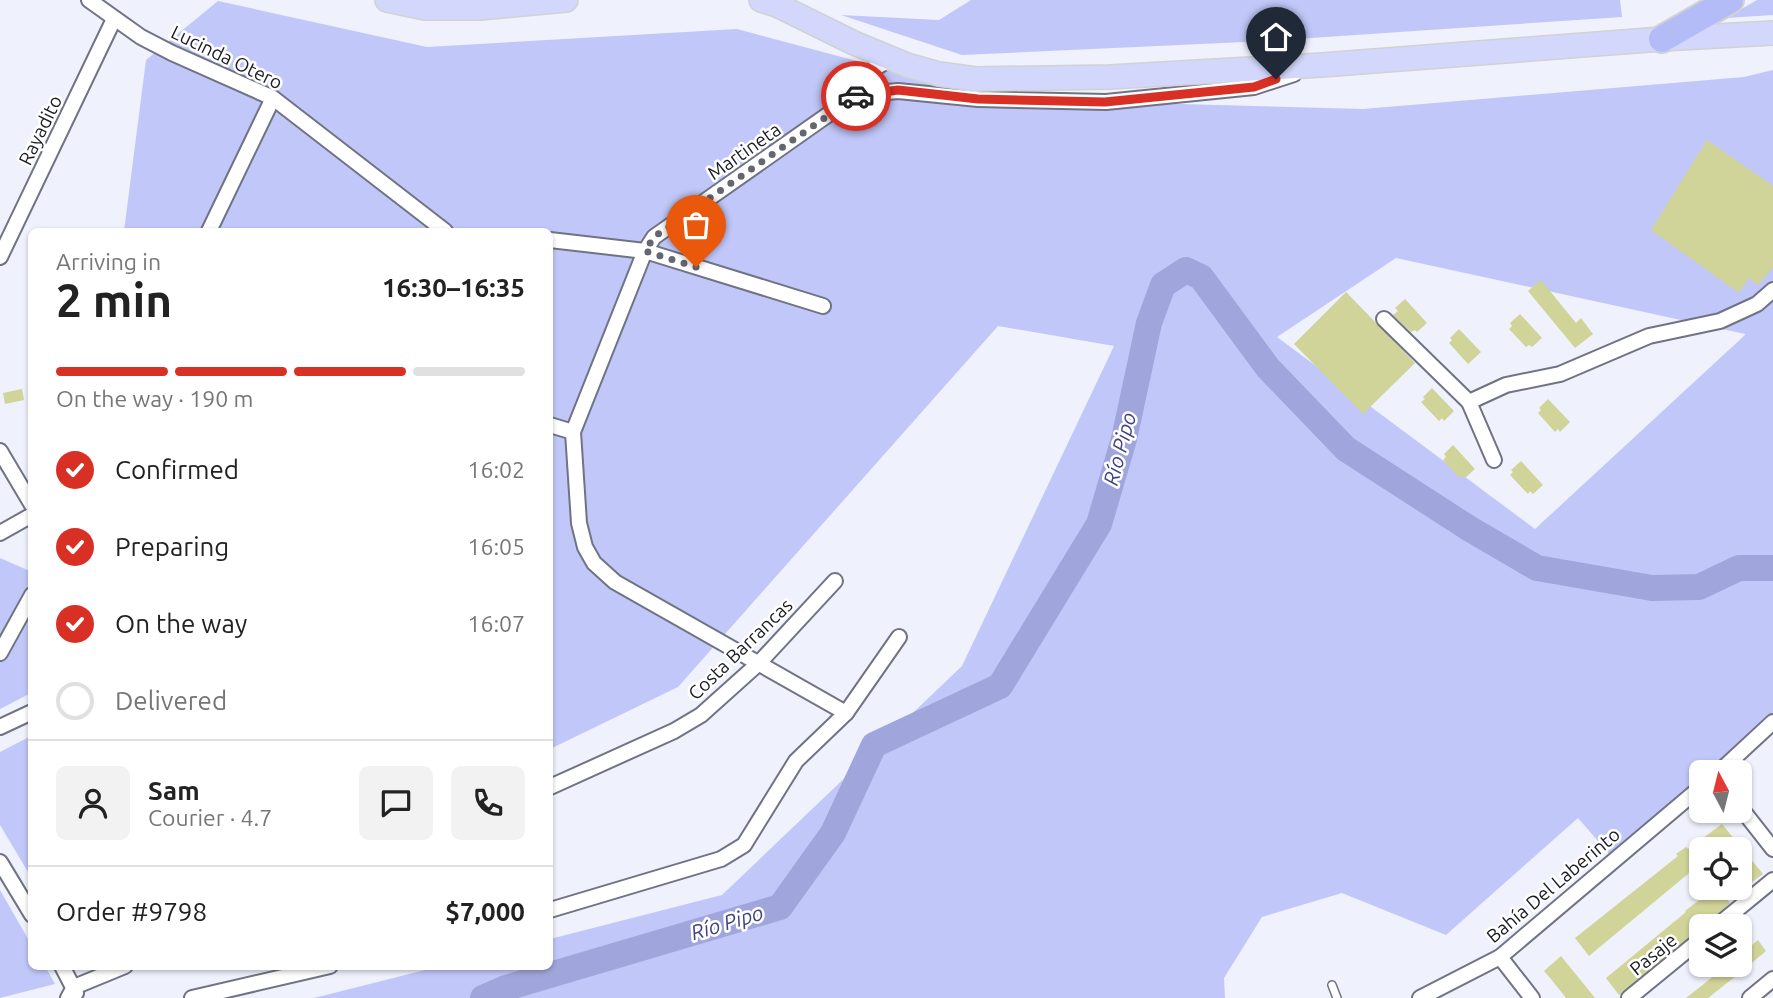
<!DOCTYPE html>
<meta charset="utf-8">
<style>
body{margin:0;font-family:Ubuntu,sans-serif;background:#f2f2f2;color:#222;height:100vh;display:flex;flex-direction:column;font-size:26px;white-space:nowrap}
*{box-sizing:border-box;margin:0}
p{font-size:23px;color:#767676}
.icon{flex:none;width:38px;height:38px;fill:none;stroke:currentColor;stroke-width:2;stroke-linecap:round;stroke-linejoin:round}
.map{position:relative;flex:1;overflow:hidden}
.sheet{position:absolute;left:28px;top:228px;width:525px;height:742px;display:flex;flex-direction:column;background:#fff;border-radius:10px;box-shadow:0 2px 5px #0004}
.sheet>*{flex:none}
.needle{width:46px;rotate:353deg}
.tools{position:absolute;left:1689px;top:760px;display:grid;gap:14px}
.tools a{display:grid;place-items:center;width:63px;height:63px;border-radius:10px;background:#fff;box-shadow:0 2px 5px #0004;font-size:35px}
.pin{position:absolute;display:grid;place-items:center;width:60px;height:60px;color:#fff;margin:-72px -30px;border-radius:50% 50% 50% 0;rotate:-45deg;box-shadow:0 0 7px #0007}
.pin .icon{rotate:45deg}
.courier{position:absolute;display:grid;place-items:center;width:70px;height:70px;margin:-35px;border:5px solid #d93025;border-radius:50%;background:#fff;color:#222;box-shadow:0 2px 9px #0007}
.headline em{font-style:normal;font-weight:700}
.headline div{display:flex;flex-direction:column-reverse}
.headline{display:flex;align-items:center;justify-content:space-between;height:119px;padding:0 28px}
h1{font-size:46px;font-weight:700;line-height:52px}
.bar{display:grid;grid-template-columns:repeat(4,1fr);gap:10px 7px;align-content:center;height:84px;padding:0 28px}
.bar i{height:9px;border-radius:5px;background:#e0e0e0}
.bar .current{background:#d93025}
.bar p{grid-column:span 4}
.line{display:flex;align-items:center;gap:18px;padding:0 28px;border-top:2px solid #e0e0e0}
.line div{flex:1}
.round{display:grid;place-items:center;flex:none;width:74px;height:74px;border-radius:10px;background:#f2f2f2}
ol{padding:0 28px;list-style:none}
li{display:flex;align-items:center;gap:21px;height:77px}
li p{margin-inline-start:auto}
li .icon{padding:7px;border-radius:50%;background:#d93025;color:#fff;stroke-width:4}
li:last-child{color:#767676}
li i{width:38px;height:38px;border:4px solid #e0e0e0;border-radius:50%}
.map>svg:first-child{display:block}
</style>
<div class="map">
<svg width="1773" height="998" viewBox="0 0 1773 998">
<rect width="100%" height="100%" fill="#eff1fc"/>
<g fill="#c1c8f9" fill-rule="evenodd">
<path d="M971,0h649l2,17 -356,24 -304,14 -121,-40 98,5z"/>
<path d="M1757,0h16v15l-47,3z"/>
<path d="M218,1l209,46 310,-18 262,70 364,10 381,-32 29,-7v645l-65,57h-7v5l-90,79 -33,-38 -132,117 -104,-42 -80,24 -38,61 1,20h-911l127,-32h109v-27l172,-44 240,-229 152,-320 -116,-20 -320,361 -128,62v-518h-426l22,-171zM1396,258l349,76v1l-210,194 -258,-192z"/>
<path d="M0,558l32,14 -1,121 -31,16z"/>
<path d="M31,736v141l-31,-52v-73z"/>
<path d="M0,890l31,54 1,22h13l10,18 -55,14z"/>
</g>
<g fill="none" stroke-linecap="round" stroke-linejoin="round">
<path stroke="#a0a6db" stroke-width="26" d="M483,998l23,-10 274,-81 53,-74 41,-88 126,-59 99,-162 25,-85 25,-116 14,-38 23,-15 15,7 67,91 78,81 124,80 67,39 115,20 47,-1 40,-19h34"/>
</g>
<g fill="#d1d499">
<path d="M1707,140l66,46v81l-15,18 -9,-7 -10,15 -88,-63z"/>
<path d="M1541,280l35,43 5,-5 12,16 -18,14 -47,-57z"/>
<path d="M1346,292l69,71 -52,51 -69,-70z"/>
<path d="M1405,299l22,24 -10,9 -2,-2 -4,2 -18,-17 5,-4 -3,-3z"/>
<path d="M1520,314l22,24 -10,9 -3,-2 -3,2 -17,-18 3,-3 -2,-3z"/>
<path d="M1459,329l22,23 -13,12 -19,-21 3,-3 -2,-2z"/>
<path d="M1432,388l22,23 -10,10 -2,-3 -3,3 -18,-19 4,-3 -2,-2z"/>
<path d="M22,389l2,11 -19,4 -2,-11z"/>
<path d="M1548,399l22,23 -10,10 -2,-3 -3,3 -17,-19 3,-3 -2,-2z"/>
<path d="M1453,445l22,24 -10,9 -2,-2 -3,2 -17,-18 3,-3 -2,-3z"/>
<path d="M1521,461l22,24 -10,9 -3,-3 -2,3 -18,-19 3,-3 -2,-2z"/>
<path d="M1722,824l41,50 -18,13 -5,-7v-31h-39v6l-6,4 5,5 -111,92 -14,-18 103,-82 -2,-2 10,-7 2,2z"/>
<path d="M1716,887l14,16 -22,21 -7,2v3l-82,66 -13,-17 80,-66 -1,-1z"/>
<path d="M1758,940l8,11 -25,21 -33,26h-22l43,-34h11v-9z"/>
<path d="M1561,956l34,42h-29l-15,-19 -7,-8z"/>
</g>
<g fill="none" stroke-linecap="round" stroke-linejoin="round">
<defs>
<path id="lane" d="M1332,985l5,13"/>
<g id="street">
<path d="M89,0l52,37 31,16 101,45 172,133"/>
<path d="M872,70l18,-11"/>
<path d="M209,231l64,-133"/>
<path d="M550,240l95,11 178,55"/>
<path d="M0,257l114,-238"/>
<path d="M1384,319l85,83 37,-17 54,-11 89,-38 71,-15 37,-17 16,-14"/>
<path d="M1469,402l25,58"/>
<path d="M550,425l23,7"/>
<path d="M0,451l32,54"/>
<path d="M0,533l32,-18"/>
<path d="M0,653l32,-58"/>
<path d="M846,713l-231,-131 -21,-19 -9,-16 -6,-24 -6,-91 72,-181 9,-14 202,-142 42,-4 80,8 128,3 148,-15 40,-13"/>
<path d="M0,727l32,-15"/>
<path d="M1719,772l54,-50"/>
<path d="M550,787l124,-56 27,-16 58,-52 76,-82"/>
<path d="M1740,807l33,42"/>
<path d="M0,862l32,53"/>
<path d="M550,910l171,-51 23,-14 52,-84 50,-48 53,-76"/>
<path d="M1717,926l56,-46"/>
<path d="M1500,957l32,41"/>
<path d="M62,966l14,27"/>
<path d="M68,998l6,-11 51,-21"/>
<path d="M192,998l138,-32"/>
<path d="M1420,998l80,-41 201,-170"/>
<path d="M1629,998l72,-59"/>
<path d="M1750,998l23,-19"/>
</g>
<g id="primary">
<path d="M387,0l38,8h55l86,-8"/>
<path d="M761,0l16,5 77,38 53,22 32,9 37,5 134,-2 212,-12 340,-26 111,-6"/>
</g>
<path id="highway" d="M1662,39l68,-39"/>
</defs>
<use href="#lane" stroke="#707383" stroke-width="10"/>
<use href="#street" stroke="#707383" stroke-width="18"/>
<use href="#primary" stroke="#d1d2d3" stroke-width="26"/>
<use href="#highway" stroke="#d1d2d3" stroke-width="30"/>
<use href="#lane" stroke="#fff" stroke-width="7"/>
<use href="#street" stroke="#fff" stroke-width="14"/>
<use href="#primary" stroke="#d2d7fb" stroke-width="23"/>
<use href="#highway" stroke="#b4bcf8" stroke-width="26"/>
</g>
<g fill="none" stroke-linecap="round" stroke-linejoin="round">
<path stroke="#65676f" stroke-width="7" stroke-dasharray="0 12.6" d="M696,267l-51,-16 9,-14 202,-141"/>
<path stroke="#d93025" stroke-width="9" d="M856,96l42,-6 80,9 127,3 149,-15 22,-8"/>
</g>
<g text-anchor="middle" stroke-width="5" stroke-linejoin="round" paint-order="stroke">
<g font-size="19" fill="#1b1c23" stroke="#fff">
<text transform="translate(227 57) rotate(26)" y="7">Lucinda Otero</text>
<text transform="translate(40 130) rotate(-64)" y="7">Rayadito</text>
<text transform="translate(744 151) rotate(-35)" y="7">Martineta</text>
<text transform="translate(740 649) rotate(-44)" y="7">Costa Barrancas</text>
<text transform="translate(1553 885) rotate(-40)" y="7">Bahía Del Laberinto</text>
<text transform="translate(1653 954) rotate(-39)" y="7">Pasaje</text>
</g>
<g font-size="21" font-style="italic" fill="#404384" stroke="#fff">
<text transform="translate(1120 449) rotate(-75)" y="7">Río Pipo</text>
<text transform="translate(727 923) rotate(-17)" y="7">Río Pipo</text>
</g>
</g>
</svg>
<div class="tools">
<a><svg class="needle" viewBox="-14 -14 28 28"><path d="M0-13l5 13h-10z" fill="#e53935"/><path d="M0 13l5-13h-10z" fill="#767676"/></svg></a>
<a><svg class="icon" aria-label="locate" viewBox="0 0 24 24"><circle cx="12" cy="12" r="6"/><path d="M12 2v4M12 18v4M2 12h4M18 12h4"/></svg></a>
<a><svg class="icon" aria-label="layers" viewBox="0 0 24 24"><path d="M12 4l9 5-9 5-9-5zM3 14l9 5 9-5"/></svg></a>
</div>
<div class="pin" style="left:696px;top:267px;background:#ea580c"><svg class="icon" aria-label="bag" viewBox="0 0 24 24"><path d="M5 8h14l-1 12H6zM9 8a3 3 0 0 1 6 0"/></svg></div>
<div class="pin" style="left:1276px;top:79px;background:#1f2937"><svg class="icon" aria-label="home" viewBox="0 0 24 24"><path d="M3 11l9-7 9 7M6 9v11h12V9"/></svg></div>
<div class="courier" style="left:856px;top:96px"><svg class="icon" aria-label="car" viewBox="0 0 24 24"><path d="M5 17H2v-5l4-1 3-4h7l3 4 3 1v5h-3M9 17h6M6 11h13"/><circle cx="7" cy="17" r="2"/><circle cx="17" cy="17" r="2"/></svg></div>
<section class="sheet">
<div class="headline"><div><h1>2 min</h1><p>Arriving in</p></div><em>16:30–16:35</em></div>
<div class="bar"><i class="current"></i><i class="current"></i><i class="current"></i><i></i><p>On the way · 190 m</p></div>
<ol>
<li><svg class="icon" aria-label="check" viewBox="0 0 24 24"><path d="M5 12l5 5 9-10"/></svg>Confirmed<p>16:02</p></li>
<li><svg class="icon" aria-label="check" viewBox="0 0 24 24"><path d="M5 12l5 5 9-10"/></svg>Preparing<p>16:05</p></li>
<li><svg class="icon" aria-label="check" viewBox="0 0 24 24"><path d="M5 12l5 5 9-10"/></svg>On the way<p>16:07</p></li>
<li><i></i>Delivered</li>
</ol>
<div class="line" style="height:126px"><a class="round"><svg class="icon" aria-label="person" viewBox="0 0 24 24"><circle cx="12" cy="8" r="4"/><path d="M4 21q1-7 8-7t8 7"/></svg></a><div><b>Sam</b><p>Courier · 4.7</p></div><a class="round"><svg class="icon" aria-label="chat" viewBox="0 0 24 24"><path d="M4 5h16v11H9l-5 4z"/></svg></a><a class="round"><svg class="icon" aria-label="phone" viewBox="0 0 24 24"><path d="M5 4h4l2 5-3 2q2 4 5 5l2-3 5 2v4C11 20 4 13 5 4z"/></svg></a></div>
<div class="line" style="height:91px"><div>Order #9798</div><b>$7,000</b></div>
</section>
</div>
